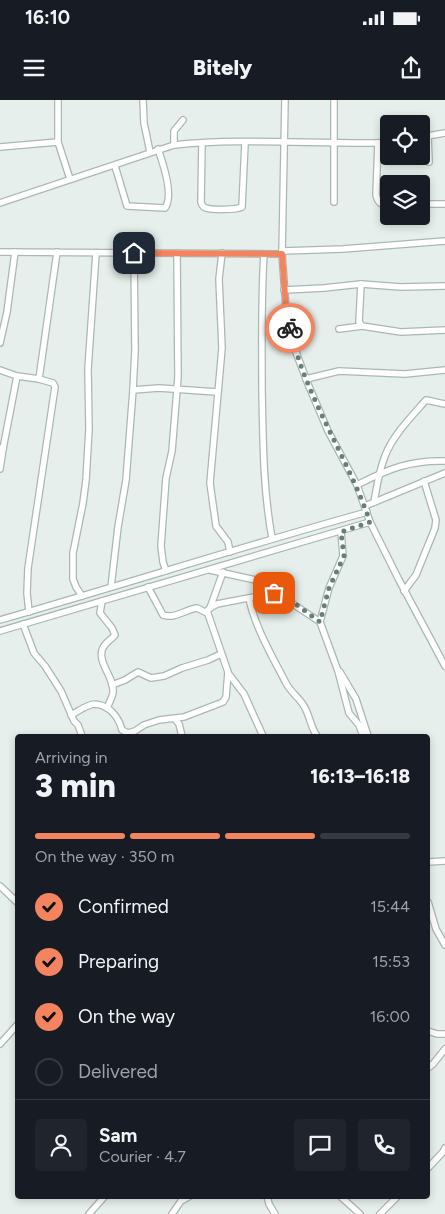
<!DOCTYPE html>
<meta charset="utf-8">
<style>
body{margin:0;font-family:Figtree,sans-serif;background:#20242c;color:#f1f3f6;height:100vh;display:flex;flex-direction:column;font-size:19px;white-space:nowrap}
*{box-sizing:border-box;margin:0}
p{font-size:16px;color:#9ea1a6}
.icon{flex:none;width:28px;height:28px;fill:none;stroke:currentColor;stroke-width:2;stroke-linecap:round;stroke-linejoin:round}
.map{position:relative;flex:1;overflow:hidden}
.panel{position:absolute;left:15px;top:634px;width:415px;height:465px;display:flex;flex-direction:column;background:#171b24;border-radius:5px;box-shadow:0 2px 8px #0003}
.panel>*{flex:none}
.buttons{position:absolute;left:380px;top:15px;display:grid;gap:10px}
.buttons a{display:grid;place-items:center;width:50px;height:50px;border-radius:5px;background:#171b24;box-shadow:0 2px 8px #0003;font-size:25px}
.pin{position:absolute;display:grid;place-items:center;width:42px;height:42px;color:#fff;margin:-21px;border-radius:10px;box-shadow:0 2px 8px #0006}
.courier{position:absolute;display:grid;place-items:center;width:50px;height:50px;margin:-25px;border:4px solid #f4845f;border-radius:50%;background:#fff;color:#222;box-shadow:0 1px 6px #0007}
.headline em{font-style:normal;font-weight:800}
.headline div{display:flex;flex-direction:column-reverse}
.headline{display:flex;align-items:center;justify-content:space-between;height:85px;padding:0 20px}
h1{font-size:32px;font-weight:800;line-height:38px}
.bar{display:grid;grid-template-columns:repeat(4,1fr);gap:8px 5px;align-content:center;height:60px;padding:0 20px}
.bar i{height:6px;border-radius:4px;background:#363941}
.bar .current{background:#f4845f}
.bar p{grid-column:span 4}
.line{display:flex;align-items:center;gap:12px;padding:0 20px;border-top:1px solid #363941}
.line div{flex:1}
.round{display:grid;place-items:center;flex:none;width:52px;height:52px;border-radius:5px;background:#20242c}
ol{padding:0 20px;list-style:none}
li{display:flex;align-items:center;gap:15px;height:55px}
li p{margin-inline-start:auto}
li .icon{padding:5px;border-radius:50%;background:#f4845f;color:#111;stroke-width:4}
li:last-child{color:#9ea1a6}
li i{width:28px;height:28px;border:2px solid #363941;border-radius:50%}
.status{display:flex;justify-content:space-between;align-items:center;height:35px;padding:0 25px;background:#171b24;direction:ltr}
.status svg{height:14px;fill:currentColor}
header{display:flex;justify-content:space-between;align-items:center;height:65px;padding:0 20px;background:#171b24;font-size:22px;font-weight:800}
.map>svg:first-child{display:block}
</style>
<div class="status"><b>16:10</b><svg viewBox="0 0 49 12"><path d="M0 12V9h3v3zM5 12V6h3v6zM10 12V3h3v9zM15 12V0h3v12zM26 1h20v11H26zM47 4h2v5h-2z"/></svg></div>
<header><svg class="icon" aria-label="menu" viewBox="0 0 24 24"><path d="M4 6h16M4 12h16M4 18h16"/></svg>Bitely<svg class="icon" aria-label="share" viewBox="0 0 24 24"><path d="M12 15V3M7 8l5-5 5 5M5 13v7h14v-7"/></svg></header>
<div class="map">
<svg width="445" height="1114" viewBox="0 0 445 1114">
<rect width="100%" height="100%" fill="#e6efeb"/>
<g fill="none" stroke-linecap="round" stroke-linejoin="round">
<defs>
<g id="minor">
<path d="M58,0v42l12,37"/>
<path d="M143,0l1,23 6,29"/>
<path d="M285,0l-3,154 4,55 8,38 14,37 20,47 29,54 13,37 29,58 46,86"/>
<path d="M334,0v102"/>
<path d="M428,36l1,26"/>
<path d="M421,37l24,-4"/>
<path d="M202,43l-1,59c1,3 1,5 5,6 6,2 30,2 36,-1l3,-64"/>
<path d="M378,43l11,-1"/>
<path d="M174,45v-14l9,-11"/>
<path d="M0,47l58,-5"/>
<path d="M115,66l12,40 38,2c9,-12 -2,-45 -7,-59"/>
<path d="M0,103l174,-58c67,-7 136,-1 204,-2l-2,52c2,8 5,10 13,10"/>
<path d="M421,104h24"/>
<path d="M282,151l61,-2 102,-8"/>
<path d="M0,152l282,2"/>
<path d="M222,153l-3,26 3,69 -12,135 6,43 12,16 2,10"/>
<path d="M264,154c-3,45 -2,91 -2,136 1,50 1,99 10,148"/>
<path d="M361,184l-2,38 3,4 39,6 44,-2"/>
<path d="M284,190l40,-2 37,-4 40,3 44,-1"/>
<path d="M339,229l23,-3"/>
<path d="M0,243l7,-31 8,-60"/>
<path d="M0,270l17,6"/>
<path d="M306,279l33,-8 66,3 40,-4"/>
<path d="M133,290l26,-2 58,4"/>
<path d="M0,348l3,1 14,-73 22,3"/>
<path d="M0,369l3,-20"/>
<path d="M357,385c31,-16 53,-25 88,-24"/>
<path d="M374,402c3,-16 5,-31 11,-46 8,-21 26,-39 41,-56l19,4"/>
<path d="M365,406l80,-33"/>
<path d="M341,431l2,25 -14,32 -9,34 18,49 11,42 10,12 4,11"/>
<path d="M210,470l50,11 10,4 23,19 27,18"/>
<path d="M166,471l-3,-9 -2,-16 5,-68 6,-27 6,-74 -1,-124"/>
<path d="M111,487l7,-60 8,-47 7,-90 2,-40 -1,-97"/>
<path d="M148,487l15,28c13,4 21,-5 34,-7l10,5"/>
<path d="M404,491l12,-16 19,-47 1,-8 -12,-39"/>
<path d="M82,496l-6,-9 -3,-8v-26l10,-50 3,-23 3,-51 -1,-60 8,-116"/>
<path d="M249,498c5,27 24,60 37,85 5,10 15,16 19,25 5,9 6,20 12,28"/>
<path d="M102,501l-2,12 12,15 3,7c-4,5 -11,8 -13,15 -4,14 13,28 11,43 -1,5 -4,10 -6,15"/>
<path d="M210,508l13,-36"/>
<path d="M29,512l-2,-19 1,-25 27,-181 -2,-4 -14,-4 18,-127"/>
<path d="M0,520c122,-35 244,-74 367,-108"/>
<path d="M23,524l11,29 11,13 16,25 13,30 4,4 4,11"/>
<path d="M0,531l370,-109"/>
<path d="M340,572l16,27 12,37"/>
<path d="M228,573l16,21 19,42"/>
<path d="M112,585l13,-5 13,-8 13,6 13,-2 18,-8 26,-8 13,-6"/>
<path d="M71,615c15,-8 23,-17 39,-5 7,6 10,12 12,20l6,3 7,-2 9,-6 15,-5 25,-3 39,-15 3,-5 2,-25 -21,-61 3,-3 7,-4 57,-11 8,1"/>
<path d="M175,619l4,5 3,12"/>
<path d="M428,762l17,-1"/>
<path d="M0,786l18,17"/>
<path d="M428,802l8,27 9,16"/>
<path d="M428,931l9,3h8"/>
<path d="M0,944l18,-20"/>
<path d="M428,968l5,-4 12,-15"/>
<path d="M428,1068l15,-16 2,-4"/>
<path d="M267,1096l2,8 6,10"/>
<path d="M340,1096l20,18"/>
<path d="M89,1114l16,-18"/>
<path d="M172,1114l9,-13 9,-5"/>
<path d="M380,1114l18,-18"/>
</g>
</defs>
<use href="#minor" stroke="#a8b8b2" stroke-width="8"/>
<use href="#minor" stroke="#fff" stroke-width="5.5"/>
</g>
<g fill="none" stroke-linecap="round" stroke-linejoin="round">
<path stroke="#687f78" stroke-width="5" stroke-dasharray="0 9" d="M274,493l8,1 38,28 9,-34 15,-32 -3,-24 29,-10c-23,-67 -65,-125 -80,-194"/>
<path stroke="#f4845f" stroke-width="6" d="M134,153l148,1 4,55 4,19"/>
</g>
</svg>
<div class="buttons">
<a><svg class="icon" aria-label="locate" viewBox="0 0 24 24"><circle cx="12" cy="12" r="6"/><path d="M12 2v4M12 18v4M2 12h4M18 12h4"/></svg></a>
<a><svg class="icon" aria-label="layers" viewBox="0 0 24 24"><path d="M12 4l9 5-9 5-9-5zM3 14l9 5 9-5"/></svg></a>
</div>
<div class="pin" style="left:274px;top:493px;background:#ea580c"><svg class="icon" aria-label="bag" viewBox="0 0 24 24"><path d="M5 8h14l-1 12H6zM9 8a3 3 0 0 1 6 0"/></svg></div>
<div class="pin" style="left:134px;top:153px;background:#1f2937"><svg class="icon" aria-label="home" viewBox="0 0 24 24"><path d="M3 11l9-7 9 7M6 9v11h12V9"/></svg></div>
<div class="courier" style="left:290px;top:228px"><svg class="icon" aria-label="bike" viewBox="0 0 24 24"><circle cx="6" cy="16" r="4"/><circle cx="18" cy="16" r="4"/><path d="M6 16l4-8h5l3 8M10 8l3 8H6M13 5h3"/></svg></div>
<section class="panel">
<div class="headline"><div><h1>3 min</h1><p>Arriving in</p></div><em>16:13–16:18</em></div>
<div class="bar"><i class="current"></i><i class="current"></i><i class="current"></i><i></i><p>On the way · 350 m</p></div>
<ol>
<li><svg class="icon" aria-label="check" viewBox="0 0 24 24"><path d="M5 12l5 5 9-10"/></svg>Confirmed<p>15:44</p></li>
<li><svg class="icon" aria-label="check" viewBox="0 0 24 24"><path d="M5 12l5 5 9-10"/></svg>Preparing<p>15:53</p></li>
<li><svg class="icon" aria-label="check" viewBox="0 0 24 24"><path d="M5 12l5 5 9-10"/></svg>On the way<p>16:00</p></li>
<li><i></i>Delivered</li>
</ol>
<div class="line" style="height:90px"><a class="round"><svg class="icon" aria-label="person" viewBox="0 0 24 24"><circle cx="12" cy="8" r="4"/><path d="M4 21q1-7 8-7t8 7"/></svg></a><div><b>Sam</b><p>Courier · 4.7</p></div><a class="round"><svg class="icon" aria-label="chat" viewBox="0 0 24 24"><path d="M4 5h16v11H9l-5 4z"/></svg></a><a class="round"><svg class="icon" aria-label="phone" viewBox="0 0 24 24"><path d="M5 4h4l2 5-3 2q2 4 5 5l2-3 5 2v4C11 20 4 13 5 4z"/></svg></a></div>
</section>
</div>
